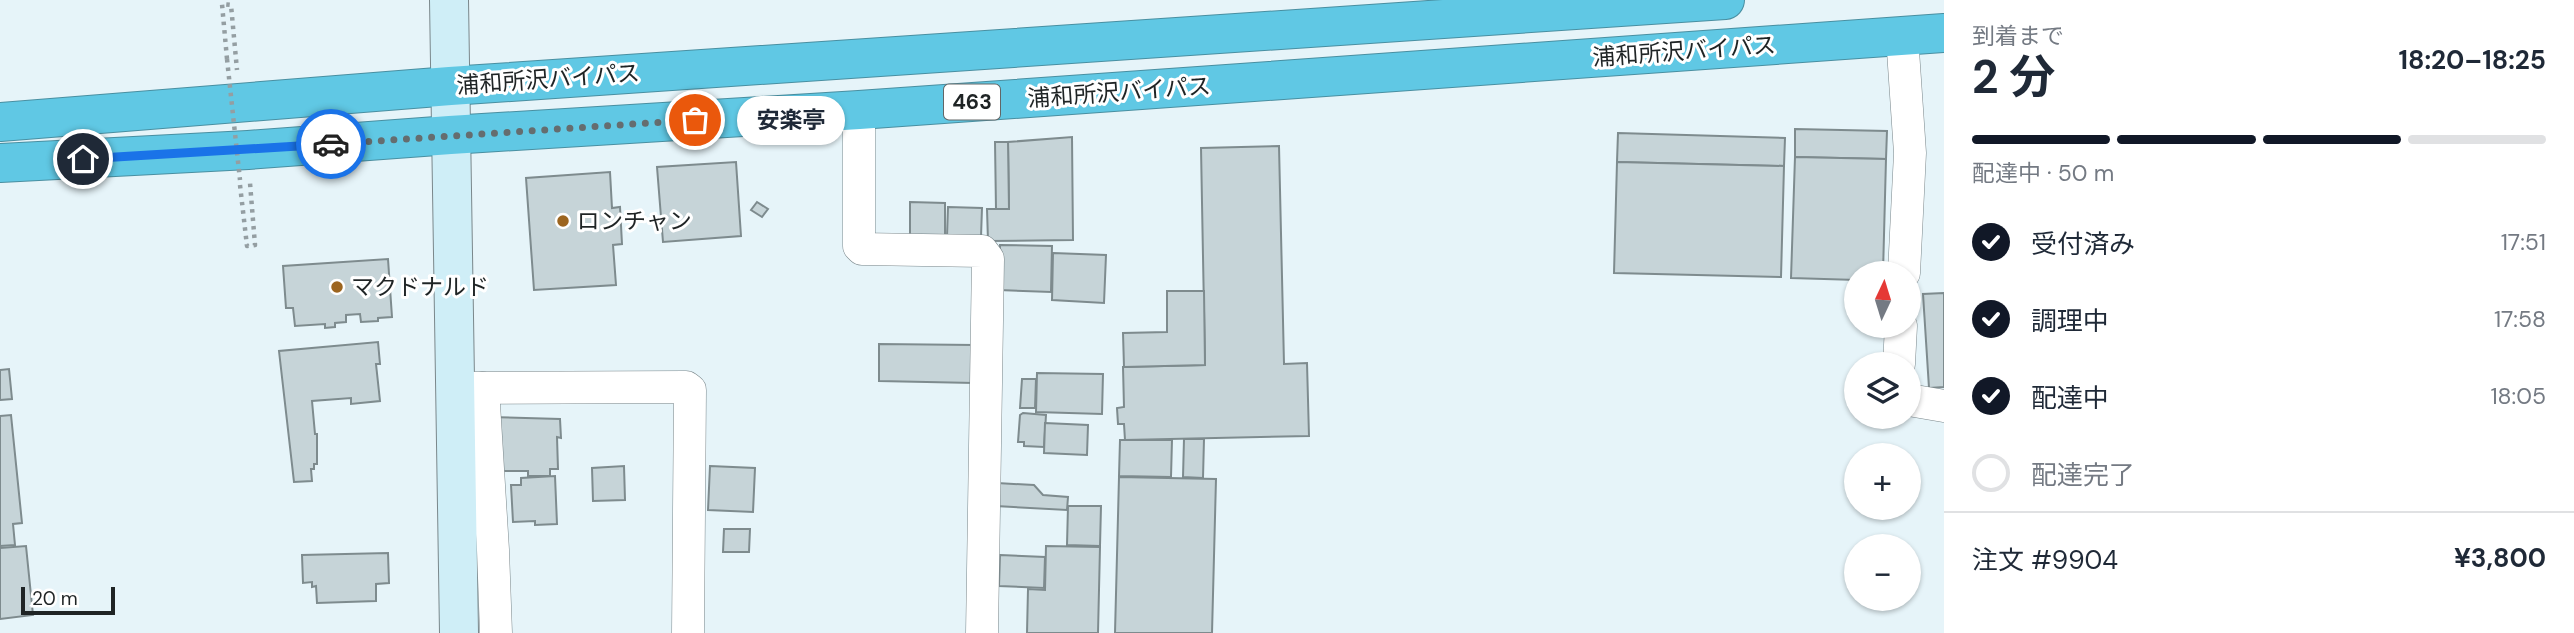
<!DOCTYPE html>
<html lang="ja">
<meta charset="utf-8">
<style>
body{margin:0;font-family:"DM Sans","Noto Sans JP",sans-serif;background:#f2f2f3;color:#1f2937;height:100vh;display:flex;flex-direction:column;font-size:26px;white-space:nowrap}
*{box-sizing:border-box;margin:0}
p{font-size:23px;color:#747a83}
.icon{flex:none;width:38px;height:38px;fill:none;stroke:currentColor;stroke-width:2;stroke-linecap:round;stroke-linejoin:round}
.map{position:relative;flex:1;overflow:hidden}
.details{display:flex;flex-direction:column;background:#fff;width:630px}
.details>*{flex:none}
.needle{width:46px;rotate:4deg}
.tools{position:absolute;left:1844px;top:261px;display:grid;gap:14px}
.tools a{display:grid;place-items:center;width:77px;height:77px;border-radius:50%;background:#fff;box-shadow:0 2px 5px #0004;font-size:35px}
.scale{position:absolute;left:21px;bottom:18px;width:94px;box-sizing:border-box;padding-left:7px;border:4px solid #1f2425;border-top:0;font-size:19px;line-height:24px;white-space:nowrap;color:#1f2425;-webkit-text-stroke:5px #fff;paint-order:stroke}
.pin{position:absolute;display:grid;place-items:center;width:60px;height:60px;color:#fff;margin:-30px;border:4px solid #fff;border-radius:50%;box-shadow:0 2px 7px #0007}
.courier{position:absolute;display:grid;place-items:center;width:70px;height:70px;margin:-35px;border:5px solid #1a73e8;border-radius:50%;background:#fff;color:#222;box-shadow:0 2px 9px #0007}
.bubble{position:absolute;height:49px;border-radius:24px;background:#fff;box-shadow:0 2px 5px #0004;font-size:23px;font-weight:700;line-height:49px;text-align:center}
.headline em{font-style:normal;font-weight:700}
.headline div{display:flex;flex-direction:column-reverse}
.headline{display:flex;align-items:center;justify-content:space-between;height:119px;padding:0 28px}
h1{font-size:46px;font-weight:700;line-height:52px}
.bar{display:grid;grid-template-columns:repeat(4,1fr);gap:10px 7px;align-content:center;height:84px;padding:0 28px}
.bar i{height:9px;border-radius:5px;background:#e0e1e3}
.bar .on{background:#111827}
.bar p{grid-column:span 4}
.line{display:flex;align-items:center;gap:18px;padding:0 28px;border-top:2px solid #e0e1e3}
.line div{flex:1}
ol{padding:0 28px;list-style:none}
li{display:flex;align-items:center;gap:21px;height:77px}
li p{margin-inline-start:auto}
li .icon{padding:7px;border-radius:50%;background:#111827;color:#fff;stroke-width:4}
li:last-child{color:#747a83}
li i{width:38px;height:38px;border:4px solid #e0e1e3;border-radius:50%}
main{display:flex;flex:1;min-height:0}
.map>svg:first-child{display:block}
</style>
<main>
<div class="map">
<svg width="1944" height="633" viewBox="0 0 1944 633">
<rect width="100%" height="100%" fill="#e6f4f9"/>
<g fill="#c6d4d8" stroke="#7e8b8e" stroke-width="2">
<path d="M1795,129l92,2 -1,28 -91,-2z"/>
<path d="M1618,133l167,5 -1,28 -167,-4z"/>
<path d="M1072,137l1,103 -85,1 -1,-32h22l-1,-67z"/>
<path d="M995,142h13l1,67h-13z"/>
<path d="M1279,146l5,218 23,-1 2,73 -184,4 -1,-16h-6l-1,-16 7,-1 -1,-40 82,-2 -4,-217z"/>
<path d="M1795,157l91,2 -3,114h-26v7l-66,-2z"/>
<path d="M736,162l5,74 -78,6 -6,-75z"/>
<path d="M1617,162l167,4 -3,111 -167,-4z"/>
<path d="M610,172l2,36 8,-1 2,37 -9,1 3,40 -82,5 -8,-112z"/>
<path d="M757,202l11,7 -6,8 -11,-7z"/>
<path d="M910,202l35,1v34l-35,-1z"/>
<path d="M948,207l34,1 -1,29 -34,-1z"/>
<path d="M1000,245l52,1 -1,46 -52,-2z"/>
<path d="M1053,253l53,2 -2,48 -52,-3z"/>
<path d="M388,259l4,58 -14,1v3l-17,1 -1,-8 -14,1v7l-11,1v4l-10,1v-4l-30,2 -2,-18h-7l-3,-42z"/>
<path d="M1167,291h37l1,74 -81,2 -1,-34 44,-1z"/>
<path d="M1944,293v94l-15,1 -6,-94z"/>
<path d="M378,342l2,22h-4l4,37 -29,3v-6l-39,3 3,33h2v30h-3v5h-3l1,12 -18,1 -15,-131z"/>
<path d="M879,344l96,1 -1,38 -95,-2z"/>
<path d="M9,369l3,30 -12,1v-30z"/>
<path d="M1037,373l66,1 -1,40 -66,-2z"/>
<path d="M1022,379h14l-1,29h-15z"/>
<path d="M1023,413l23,2 -2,32 -20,-1v-4h-6l2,-27z"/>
<path d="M11,415l11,108 -9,1 2,21 -15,1v-130z"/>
<path d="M489,417l71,2 1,19 -4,-1 1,32h-8v7h-22v-5h-35z"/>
<path d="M1045,423l43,2 -1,30 -43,-2z"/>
<path d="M1184,439h20l-1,39 -20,-1z"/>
<path d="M1120,440h52l-1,37 -52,-1z"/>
<path d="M624,466l1,34 -32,1 -1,-33z"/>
<path d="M710,466l45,2 -2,44 -45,-2z"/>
<path d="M555,476l2,48 -22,1v-4l-22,1 -2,-37h10v-7z"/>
<path d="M1119,477l97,2 -4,154h-97z"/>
<path d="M997,483l37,2 9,10 25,2 -1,13 -71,-4z"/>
<path d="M1068,506h33l-1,40 -33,-1z"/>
<path d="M724,529h26l-1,23h-26z"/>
<path d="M26,546l7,69 -33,4v-71z"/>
<path d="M1046,546l54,1 -2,86h-71l1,-44 17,1z"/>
<path d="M388,553l1,30 -13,1v17l-59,2 -1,-17 -4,1v-5l-9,1 -1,-28z"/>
<path d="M1000,555l45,2 -1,31 -45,-2z"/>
</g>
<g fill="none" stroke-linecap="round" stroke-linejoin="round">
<defs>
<g id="street">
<path d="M1902,36l8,117 -6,120"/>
<path d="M859,110v136l3,3 120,2 6,8 -6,374"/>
<path d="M1899,364l2,-38"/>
<path d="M454,388l232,-1 4,3 -2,243"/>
<path d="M483,388l10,162 3,83"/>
<path d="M1909,400l35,6"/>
</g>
<path id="secondary" d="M449,0l10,633"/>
<g id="highway">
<path d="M0,122l450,-36 1275,-86"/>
<path d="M0,163l248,-13 202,-15 409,-25 1085,-77"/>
</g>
</defs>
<use href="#street" stroke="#7a878b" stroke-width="33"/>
<use href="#secondary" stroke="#7a878b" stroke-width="40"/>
<use href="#highway" stroke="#498fa1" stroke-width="40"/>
<g stroke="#949ea2" stroke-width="4.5" stroke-dasharray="3.5 5" stroke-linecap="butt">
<path d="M227,59l-5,-55 9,1 6,65"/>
<path d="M240,185l7,61 8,-1 -5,-62"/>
</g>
<use href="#street" stroke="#fff" stroke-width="32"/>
<use href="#secondary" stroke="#cfeef7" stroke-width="38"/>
<use href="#highway" stroke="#60c8e4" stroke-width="38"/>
<path stroke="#949ea2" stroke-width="4.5" stroke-dasharray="3.5 5" stroke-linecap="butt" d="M227,59l13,121"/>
</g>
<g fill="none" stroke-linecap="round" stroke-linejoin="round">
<path stroke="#656d6f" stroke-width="7" stroke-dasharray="0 12.6" d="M331,144l364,-24"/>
<path stroke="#1a73e8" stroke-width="9" d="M83,159l248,-15"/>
</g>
<g fill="#9c651f" stroke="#fff" stroke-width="2.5">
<circle cx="563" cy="221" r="7"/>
<circle cx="337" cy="287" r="7"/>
</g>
<g text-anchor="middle" stroke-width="6" stroke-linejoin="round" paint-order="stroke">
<rect fill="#fff" stroke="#626666" stroke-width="2" x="944" y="84.5" width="56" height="35" rx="5"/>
<g font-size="21" font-weight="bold" fill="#1f2425">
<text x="972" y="109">463</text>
</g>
<g font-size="23" fill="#1f2425" stroke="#fff">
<text transform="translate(1684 51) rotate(-4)" y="8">浦和所沢バイパス</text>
<text transform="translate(548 79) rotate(-4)" y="8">浦和所沢バイパス</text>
<text transform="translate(1119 92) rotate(-4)" y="8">浦和所沢バイパス</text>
</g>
<g font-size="23" fill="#1f2425" stroke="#fff" text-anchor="start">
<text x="577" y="229">ロンチャン</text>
<text x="351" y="295">マクドナルド</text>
</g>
</g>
</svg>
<div class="tools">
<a><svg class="needle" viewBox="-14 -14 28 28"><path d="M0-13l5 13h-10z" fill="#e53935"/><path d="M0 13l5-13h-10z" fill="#747a83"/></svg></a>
<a><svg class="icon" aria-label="layers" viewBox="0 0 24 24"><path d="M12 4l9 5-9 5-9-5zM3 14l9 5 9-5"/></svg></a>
<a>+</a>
<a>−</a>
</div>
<div class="scale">20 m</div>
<div class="pin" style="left:695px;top:120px;background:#ea580c"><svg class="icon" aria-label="bag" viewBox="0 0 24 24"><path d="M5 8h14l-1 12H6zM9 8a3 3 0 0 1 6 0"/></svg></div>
<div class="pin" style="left:83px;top:159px;background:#1f2937"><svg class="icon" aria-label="home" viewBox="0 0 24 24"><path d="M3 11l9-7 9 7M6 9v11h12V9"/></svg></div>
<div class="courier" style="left:331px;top:144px"><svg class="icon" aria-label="car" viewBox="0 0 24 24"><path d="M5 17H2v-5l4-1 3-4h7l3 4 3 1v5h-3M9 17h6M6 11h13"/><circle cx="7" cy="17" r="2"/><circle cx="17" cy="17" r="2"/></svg></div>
<div class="bubble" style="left:737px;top:96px;width:108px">安楽亭</div>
</div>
<section class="details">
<div class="headline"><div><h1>2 分</h1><p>到着まで</p></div><em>18:20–18:25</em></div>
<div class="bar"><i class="on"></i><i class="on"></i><i class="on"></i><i></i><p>配達中 · 50 m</p></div>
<ol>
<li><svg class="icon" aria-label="check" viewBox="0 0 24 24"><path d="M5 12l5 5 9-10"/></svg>受付済み<p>17:51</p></li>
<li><svg class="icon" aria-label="check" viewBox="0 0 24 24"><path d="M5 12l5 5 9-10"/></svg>調理中<p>17:58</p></li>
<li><svg class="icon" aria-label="check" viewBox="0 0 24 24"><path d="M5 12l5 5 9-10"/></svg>配達中<p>18:05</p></li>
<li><i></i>配達完了</li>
</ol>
<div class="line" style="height:91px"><div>注文 #9904</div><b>¥3,800</b></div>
</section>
</main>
